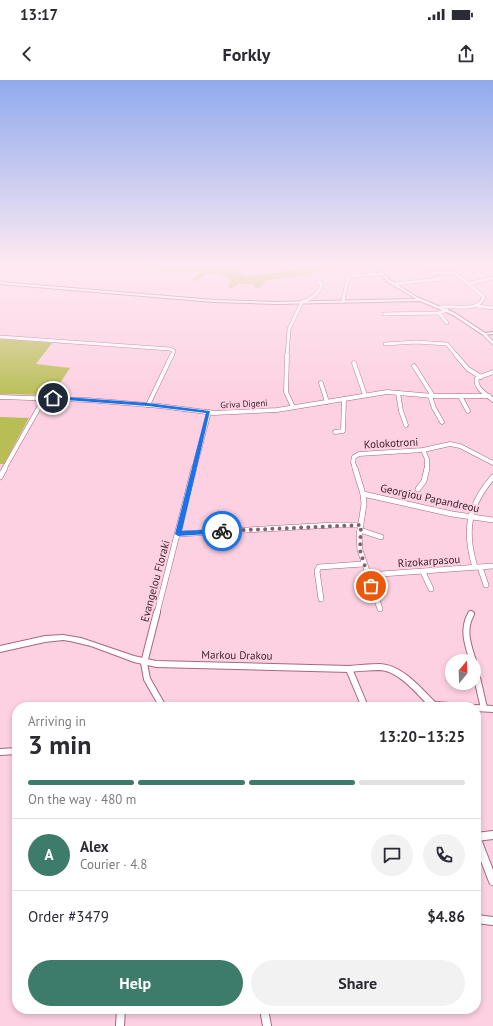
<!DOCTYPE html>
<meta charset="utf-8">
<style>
body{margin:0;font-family:"PT Sans",sans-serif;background:#f2f2f3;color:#2b2b33;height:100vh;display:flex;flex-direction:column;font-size:15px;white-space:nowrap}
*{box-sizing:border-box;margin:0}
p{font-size:13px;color:#7c7c81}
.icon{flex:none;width:22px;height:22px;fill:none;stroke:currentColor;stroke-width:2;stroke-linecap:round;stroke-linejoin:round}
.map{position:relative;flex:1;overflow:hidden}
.sheet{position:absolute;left:12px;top:622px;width:469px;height:312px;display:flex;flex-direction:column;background:#fff;border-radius:16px;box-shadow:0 2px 6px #0003}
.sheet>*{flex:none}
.needle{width:26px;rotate:19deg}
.controls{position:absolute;left:445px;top:574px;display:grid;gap:8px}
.controls a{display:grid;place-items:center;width:36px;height:36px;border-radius:50%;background:#fff;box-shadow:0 2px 6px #0003;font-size:20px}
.pin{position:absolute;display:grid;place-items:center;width:34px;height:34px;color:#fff;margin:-17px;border:2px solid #fff;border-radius:50%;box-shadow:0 1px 4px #0007}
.courier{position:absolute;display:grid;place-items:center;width:40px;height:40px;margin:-20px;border:3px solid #1a73e8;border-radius:50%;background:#fff;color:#222;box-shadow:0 1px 5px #0007}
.summary em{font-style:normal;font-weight:800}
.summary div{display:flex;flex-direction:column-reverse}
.summary{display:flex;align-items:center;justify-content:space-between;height:68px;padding:0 16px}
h1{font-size:26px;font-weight:800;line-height:30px}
.bar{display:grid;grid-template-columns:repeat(4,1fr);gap:6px 4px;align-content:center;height:48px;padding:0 16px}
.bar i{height:5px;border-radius:3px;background:#e1e1e2}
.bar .current{background:#3d7c6a}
.bar p{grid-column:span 4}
.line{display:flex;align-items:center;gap:10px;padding:0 16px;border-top:1px solid #e1e1e2}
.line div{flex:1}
.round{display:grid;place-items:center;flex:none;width:42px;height:42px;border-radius:21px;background:#f2f2f3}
.action{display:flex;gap:8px;margin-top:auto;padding:8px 16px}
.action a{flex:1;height:46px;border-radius:24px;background:#3d7c6a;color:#fff;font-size:16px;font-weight:800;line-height:46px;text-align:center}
.action a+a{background:#f2f2f3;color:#2b2b33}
.status{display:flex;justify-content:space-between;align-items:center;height:28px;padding:0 20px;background:#fff;direction:ltr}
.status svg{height:11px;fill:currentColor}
header{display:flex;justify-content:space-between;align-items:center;height:52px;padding:0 16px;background:#fff;font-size:18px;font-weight:800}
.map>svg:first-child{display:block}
</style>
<div class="status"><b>13:17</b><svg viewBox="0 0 49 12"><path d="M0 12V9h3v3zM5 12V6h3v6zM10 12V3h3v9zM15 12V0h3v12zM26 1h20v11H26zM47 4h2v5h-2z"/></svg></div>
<header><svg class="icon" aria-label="back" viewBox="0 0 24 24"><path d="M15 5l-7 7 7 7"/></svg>Forkly<svg class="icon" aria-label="share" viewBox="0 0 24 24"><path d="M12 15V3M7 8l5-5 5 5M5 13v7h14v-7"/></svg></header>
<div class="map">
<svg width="493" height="946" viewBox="0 0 493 946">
<rect width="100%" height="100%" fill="#fdd0e2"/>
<g fill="#b8be55">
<path d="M146,186l74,2 12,1 15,7 36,-4 26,-6h17l-17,9 -41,5 -9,8h-3l-3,-4h-14l-7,4h-3l1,-9 -14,-6 -14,3 -3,3 -7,2 8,-9h-33z"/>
<path d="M0,259l52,4 -16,21 34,4 -18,27 -52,-1z"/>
<path d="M0,337l29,1 -25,46h-4z"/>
</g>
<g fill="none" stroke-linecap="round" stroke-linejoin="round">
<defs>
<g id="minor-far4">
<path d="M432,193h23l29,24c-6,16 -29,8 -43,10"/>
<path d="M394,204l46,-5 -2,-2"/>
<path d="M467,204l26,-6"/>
<path d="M343,221l5,-25 34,-2"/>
<path d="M477,226l16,2"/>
<path d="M447,230l-8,3 8,10"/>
<path d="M384,234l55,-1"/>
<path d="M484,254l9,9"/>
<path d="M0,257l170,12 4,2 -2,5"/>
<path d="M385,264l31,-2 31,2 10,12"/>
<path d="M287,276l2,-27 13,-27c9,-3 17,-8 20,-18l-5,-2"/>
</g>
<g id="minor-far3">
<path d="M287,275l-1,37 7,15"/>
<path d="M456,275l12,14 13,8"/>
<path d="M354,283l11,32"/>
<path d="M414,286l19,30"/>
<path d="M493,292l-16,6c-3,10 9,16 16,22"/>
<path d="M321,303l6,19"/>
<path d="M398,313l3,18 5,14"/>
<path d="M430,316l4,12 8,14"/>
<path d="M460,316l8,15"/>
<path d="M0,317l88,3 72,6 54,7 63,-3 110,-18 46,4h56"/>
<path d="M148,325l24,-50"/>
<path d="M335,352l8,-1 1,-32"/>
<path d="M423,370l4,9v10"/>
<path d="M4,389l41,-72"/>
<path d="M194,389l15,-57"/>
<path d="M355,389l-2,-7 1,-5 5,-3 64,-4 27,-6 10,2 33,17"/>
</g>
<g id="minor-far2">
<path d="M355,388l8,26 1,10 -5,32 1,14 20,59"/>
<path d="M0,397l5,-9"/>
<path d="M418,409l6,-8 3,-13"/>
<path d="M363,414l89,20 41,6"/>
<path d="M360,450l21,7"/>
<path d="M178,454l156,-9h27"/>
<path d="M475,487c-11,-36 -7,-61 18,-90"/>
<path d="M480,487l6,18"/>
<path d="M423,492l8,17"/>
<path d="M367,495l126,-9"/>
<path d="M321,519l-4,-28 2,-4 44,-3"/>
<path d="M157,533l37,-145"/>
</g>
<g id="minor-far1">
<path d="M157,532l-13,51 3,16 16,28"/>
<path d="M471,534c-9,16 -3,31 2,47"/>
<path d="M474,585l10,43"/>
<path d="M349,589l16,38"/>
<path d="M0,672l17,-1"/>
</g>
<g id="minor">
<path d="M493,755l-17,2 17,44"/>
<path d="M476,839l17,2"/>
<path d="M264,929l3,17"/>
<path d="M120,946l1,-17"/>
</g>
<g id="tertiary">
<path d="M373,186h3l14,14 27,17 38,16 30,20 8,-1v2l-10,1 -30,-20 -33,-14 -144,3 -62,-2 -214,-18v-2l214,18 62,2 140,-3 -28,-17z"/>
<path d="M63,555l18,3 53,18 22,5 193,5c10,-1 21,-2 31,-2 22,1 40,23 55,38l29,2 3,1 1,2h-38c-13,-13 -31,-36 -50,-37 -10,0 -21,1 -31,2l-193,-5 -22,-5 -43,-16 -21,-5 -7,-1 -18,2 -45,10v-6l45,-10z"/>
<path d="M476,625l17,1v6l-17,-1v-4h-3v-1z"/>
</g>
</defs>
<use href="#minor-far4" stroke="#a86683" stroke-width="4"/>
<use href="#minor-far3" stroke="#a86683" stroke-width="5"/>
<use href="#minor-far2" stroke="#a86683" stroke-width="6"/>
<use href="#minor-far1" stroke="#a86683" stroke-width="8"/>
<use href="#minor" stroke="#a86683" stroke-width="10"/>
<use href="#tertiary" stroke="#a86683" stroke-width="2"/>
<use href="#minor-far4" stroke="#fff" stroke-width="3"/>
<use href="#minor-far3" stroke="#fff" stroke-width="4"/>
<use href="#minor-far2" stroke="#fff" stroke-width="5"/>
<use href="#minor-far1" stroke="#fff" stroke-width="6"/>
<use href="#minor" stroke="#fff" stroke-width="8"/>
<use href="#tertiary" fill="#fff" fill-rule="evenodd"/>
</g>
<linearGradient id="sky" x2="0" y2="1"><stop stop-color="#90aaee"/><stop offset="0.58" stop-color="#feeaf2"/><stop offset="1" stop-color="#feeaf2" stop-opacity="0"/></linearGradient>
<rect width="493" height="319" fill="url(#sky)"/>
<path fill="#1a73e8" d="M53,316l95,7 62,8 -28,120 40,-2 3,2 -1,2 -46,3 -3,-2 31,-121 -58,-7 -96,-7z"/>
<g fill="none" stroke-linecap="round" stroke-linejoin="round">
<path stroke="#82606e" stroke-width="4" stroke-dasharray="0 7.2" d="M222,451l139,-6 -1,25 11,36"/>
</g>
<g text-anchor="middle" stroke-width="4" stroke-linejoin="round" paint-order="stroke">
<g font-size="9" fill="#3f2330" stroke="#fdd0e2">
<text transform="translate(244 324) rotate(-3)" y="3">Griva Digeni</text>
</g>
<g font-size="11" fill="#3f2330" stroke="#fdd0e2">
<text transform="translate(391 363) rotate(-3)" y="4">Kolokotroni</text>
<text transform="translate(430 418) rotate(12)" y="4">Georgiou Papandreou</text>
<text transform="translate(429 481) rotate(-4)" y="4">Rizokarpasou</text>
<text transform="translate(155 501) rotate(-75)" y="4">Evangelou Floraki</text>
<text transform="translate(237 575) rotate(1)" y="4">Markou Drakou</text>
</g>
</g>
</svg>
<div class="controls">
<a><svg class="needle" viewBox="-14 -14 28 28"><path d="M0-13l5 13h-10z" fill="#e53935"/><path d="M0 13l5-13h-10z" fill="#7c7c81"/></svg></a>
</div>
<div class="pin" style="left:371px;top:506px;background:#ea580c"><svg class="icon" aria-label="bag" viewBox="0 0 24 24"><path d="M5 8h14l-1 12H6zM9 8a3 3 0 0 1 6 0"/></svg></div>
<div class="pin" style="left:53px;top:318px;background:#1f2937"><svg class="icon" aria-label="home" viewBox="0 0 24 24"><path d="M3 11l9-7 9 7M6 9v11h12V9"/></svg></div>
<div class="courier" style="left:222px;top:451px"><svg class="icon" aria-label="bike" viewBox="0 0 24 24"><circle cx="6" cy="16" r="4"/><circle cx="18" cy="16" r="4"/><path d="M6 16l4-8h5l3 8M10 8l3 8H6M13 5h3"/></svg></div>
<section class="sheet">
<div class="summary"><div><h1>3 min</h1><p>Arriving in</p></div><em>13:20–13:25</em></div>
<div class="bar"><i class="current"></i><i class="current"></i><i class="current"></i><i></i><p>On the way · 480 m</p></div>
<div class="line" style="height:72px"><b class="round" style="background:#3d7c6a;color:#fff">A</b><div><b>Alex</b><p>Courier · 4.8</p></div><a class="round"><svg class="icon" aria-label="chat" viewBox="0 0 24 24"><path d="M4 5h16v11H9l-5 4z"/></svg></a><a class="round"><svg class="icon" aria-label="phone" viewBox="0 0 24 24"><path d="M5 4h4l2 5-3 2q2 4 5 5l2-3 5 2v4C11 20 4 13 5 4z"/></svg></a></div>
<div class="line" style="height:52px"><div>Order #3479</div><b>$4.86</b></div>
<div class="action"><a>Help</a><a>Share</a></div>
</section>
</div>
